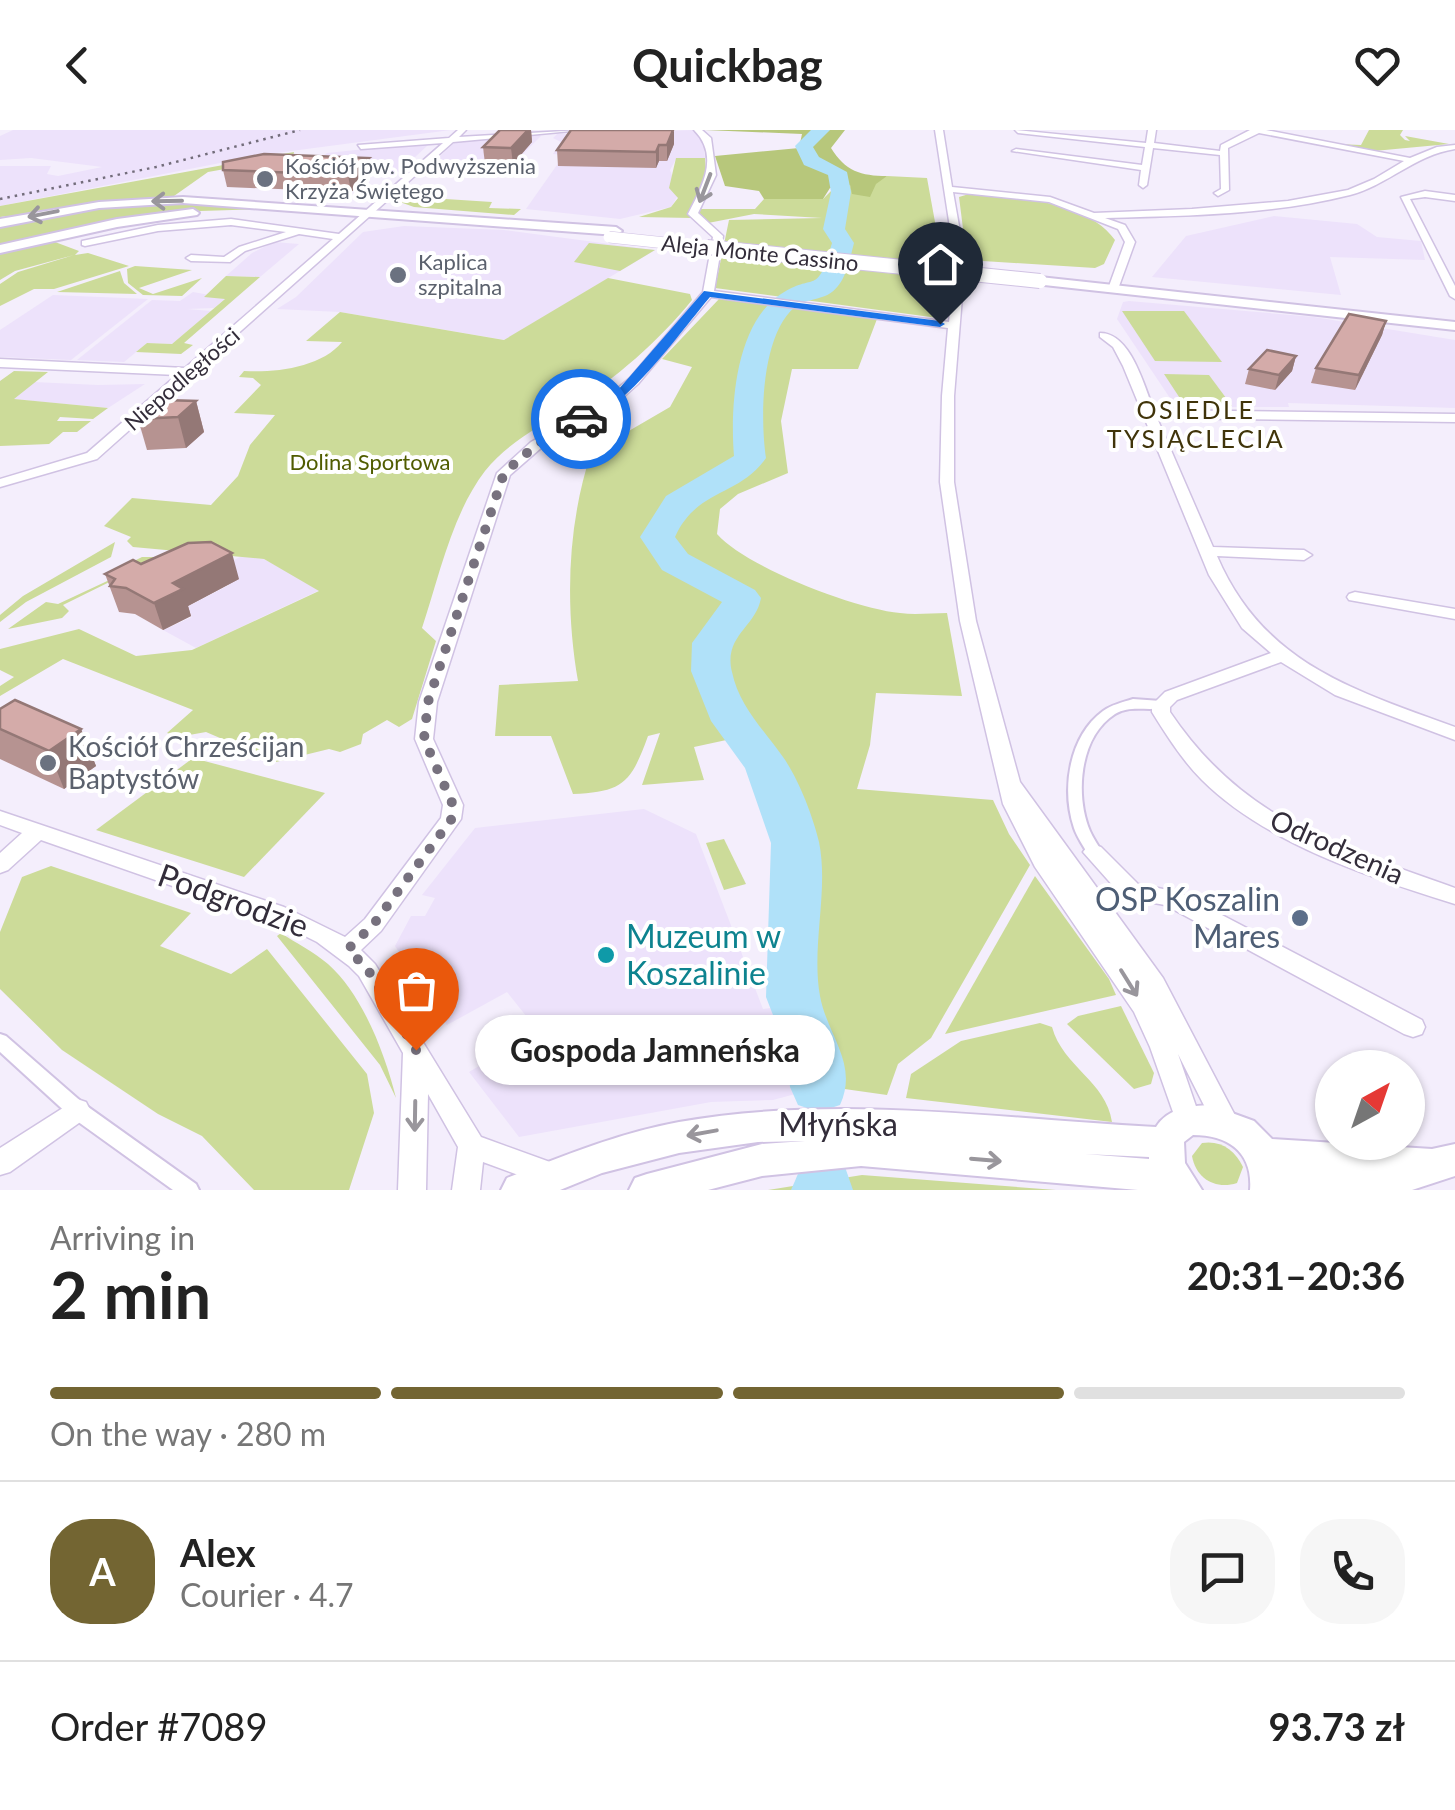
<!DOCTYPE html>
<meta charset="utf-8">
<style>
body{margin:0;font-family:Lato,sans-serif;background:#f6f6f6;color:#222;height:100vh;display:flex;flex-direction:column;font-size:38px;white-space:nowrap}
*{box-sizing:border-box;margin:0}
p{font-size:32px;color:#767676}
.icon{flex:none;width:55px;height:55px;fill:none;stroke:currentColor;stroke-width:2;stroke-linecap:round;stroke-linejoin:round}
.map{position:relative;height:1060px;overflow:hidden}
.drawer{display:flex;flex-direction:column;background:#fff;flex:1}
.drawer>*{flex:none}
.needle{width:65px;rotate:40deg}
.buttons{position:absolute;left:1315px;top:920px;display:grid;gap:20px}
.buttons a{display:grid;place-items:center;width:110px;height:110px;border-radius:50%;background:#fff;box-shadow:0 2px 8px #0004;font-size:50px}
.pin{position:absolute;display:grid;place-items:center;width:85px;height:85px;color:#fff;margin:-102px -42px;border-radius:50% 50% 50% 0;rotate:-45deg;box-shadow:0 0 10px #0007}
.pin .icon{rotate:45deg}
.courier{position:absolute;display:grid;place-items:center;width:100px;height:100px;margin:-50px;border:8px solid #1a73e8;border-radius:50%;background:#fff;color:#222;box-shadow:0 2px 12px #0007}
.bubble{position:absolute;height:70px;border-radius:35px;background:#fff;box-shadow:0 2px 8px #0004;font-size:32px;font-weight:700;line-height:70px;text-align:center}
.summary em{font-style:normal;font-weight:700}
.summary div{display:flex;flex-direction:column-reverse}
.summary{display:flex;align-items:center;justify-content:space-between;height:170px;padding:0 50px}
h1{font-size:65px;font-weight:700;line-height:75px}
.bar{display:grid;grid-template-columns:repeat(4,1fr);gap:15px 10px;align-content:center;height:120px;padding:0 50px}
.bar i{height:12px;border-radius:8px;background:#e0e0e0}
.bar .selected{background:#736532}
.bar p{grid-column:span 4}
.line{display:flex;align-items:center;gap:25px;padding:0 50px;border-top:2px solid #e0e0e0}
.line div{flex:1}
.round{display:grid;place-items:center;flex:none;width:105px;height:105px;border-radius:40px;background:#f6f6f6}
header{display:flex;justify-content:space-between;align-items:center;height:130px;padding:0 50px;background:#fff;font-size:45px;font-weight:700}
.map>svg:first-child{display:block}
</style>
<header><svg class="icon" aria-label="back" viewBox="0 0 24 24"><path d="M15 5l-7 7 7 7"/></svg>Quickbag<svg class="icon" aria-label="heart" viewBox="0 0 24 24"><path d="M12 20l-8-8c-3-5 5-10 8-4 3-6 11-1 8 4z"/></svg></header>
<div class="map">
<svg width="1455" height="1060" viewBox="0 0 1455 1060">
<rect width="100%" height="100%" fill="#f4eefc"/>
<g fill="#ede2fb">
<path d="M13,0h438l-190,25 -261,51v-40h51l-4,8 11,2 44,-9 -71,-9 -31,2v-24z"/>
<path d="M693,0l9,5 3,23 -29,1 -6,11 9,24 -8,13 -51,12 -94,-10 38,-54 -11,-1 8,-12 -8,-4 4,-4z"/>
<path d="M537,4l4,2 -30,30 -79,-2 24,-23z"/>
<path d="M413,14h16l-30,28 -93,-3 21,-16z"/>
<path d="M1274,86l83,8 20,13 44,4 4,19 -95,-3 11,38 -189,-18 34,-41z"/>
<path d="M404,96l100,4 151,20 -150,90 -165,-28 -63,-3 19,-12 67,-65z"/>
<path d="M274,112l25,2 -39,33 -34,-1 26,-23z"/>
<path d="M193,162l33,6 -12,10 -27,1 24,2 -39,33 -25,-1 -23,19 -47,-2 75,-60 28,1z"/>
<path d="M53,165l95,4 -77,61 -71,-3v-27z"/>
<path d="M1129,171l185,16 141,23v68l-167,-5 1,4h-113l-59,-88 6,-17z"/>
<path d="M34,252l64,3 47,-1 -37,24 -96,-9z"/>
<path d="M242,426l22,3 56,31 -124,58 -33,-18 29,-13 -11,-7 48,-25 -11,-17z"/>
<path d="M644,679l52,25 67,175 23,-3 13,87 -26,7 -62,2 -192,35 -50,-65 69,-41 -31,-39 -60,33 -52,-79 16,-30h14l10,-18 -13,-3 53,-67z"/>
</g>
<g fill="#ccdb99">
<path d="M1369,0h34l-3,5 5,5 5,1 -5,-5 44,8 -75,7 -37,-7 24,1z"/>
<path d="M294,22l-1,5 -85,15 -34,24 62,3 -119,2 -117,19 8,-4 -8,1v-11z"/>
<path d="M676,28h29l2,24 -18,30 3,6 -53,-1 32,-10 7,-9 -9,-10z"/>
<path d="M887,46l40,2 8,44 3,96 -223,-30 14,-68 93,-2 -68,-4 -46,9 -10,-10 3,-4h54l9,-10h59l13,-13 14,-1 2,6z"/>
<path d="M969,64c45,3 117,6 146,46l-11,24 -9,4 -128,-8 -8,-63z"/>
<path d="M399,66l93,6 -3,6 32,1 -7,6 -100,-8 -17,-6z"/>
<path d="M196,73l68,6 -95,3 -169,33v-20l117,-20z"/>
<path d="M55,112l24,9 -4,4 13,-2 41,13 -75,23h-20l-34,17v-22l18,-12 56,-17 -59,16 -15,9v-26z"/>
<path d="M589,113l66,7 -35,21 -46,-9z"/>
<path d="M135,136l57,4 -53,18 14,6 49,-16 -20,18 -39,-1 -15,-12 -1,-14z"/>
<path d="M120,141l4,12 13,11 -80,-2z"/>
<path d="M226,146l34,1 -76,66 9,2 -12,9 -45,-2 11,-9 25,1 53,-45 -21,-2z"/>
<path d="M608,148l82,16 2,6c-33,41 -77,79 -121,107 -30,19 -63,35 -86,64 -33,43 -46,106 -63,157l14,13 -24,78 -13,8 -12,-7 -24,14 -2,10 -21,8 -11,-3 -53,13 -70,-30 -28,5 -11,-4 26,-23 -130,-51 -63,37v-10l14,-9 -14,-7v-21l79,-20 57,27 56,-6 127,-59 -55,-32 -131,-12 -6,-6 4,-4 -27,-11 28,-28 79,7 27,-29 12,-31 25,-30 -41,-2 27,-28 -8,-7 -14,-1 5,-6c32,2 78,-4 98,-29l-36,-1 34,-29 164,28z"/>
<path d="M719,169l158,20 -19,50h-66l-11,52 7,52 -50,21 -18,15 -3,25c29,33 138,75 183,79 15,2 31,0 47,0l15,83 -86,-3 -6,52 -13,44 136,11 16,34 21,31 -99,173 -33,26 -11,31 -85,-12 -11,-261 -14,-45 -46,-57 -10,2 10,17 -37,8 10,33 -62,5 18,-52 -12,3c-17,47 -25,56 -75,58l-22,-58h-56l4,-51 79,-4c-13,-75 -11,-155 13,-228l79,-46 22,-40 -30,-8z"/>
<path d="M1122,181h62l38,51 -67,-1z"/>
<path d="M14,241l34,1 -34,27 94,9 -15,11 -33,-2 -3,4h34l-14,11h-14l-14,12 -49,2v-65z"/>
<path d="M1164,244l45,1 23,31h-47z"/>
<path d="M115,412l-4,15 -85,45 -26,20v-7l23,-19z"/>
<path d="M142,427h18l-97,48 6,6 -7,7 -54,11 38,-27 12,2 75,-35 -3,-6z"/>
<path d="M193,628l132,35 -81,84 -148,-47z"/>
<path d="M724,709l22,45 -22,6 -18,-47z"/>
<path d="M51,736l140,47 -31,33 71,28 36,-25 100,125 7,39 -25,77h-95l-52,-54 -44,-22 -96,-64 -62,-61v-57l22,-55z"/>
<path d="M1035,746l74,103 7,16 -171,39z"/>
<path d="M281,803c15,10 33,19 47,31 35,31 57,90 68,134l-16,-33 -103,-129z"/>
<path d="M1121,876l33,67 -3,11 -17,5 -67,-65 11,-8z"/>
<path d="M1040,893l12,4c11,40 54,54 60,95l-206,-24 5,-24 50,-33z"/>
<path d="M1202,1013c19,-3 33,7 41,24l-6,16c-21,7 -41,-4 -45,-27z"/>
<path d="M862,1045l194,15h-288z"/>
</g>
<path fill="#b7c77b" d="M705,0h140l-14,18c14,23 30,28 56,28l-11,8 -6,13 -18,-3 -2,-9 -20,3 -7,11h-59l-5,-8 -34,-5 -10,-30 84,-8 3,-14z"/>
<path fill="#b0e1f9" stroke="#8aabc0" stroke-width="2.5" d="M794,789l15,64 -16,14 -14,-2 -9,-19 7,-26z"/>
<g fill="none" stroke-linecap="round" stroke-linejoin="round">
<g fill="#b0e1f9" fill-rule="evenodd">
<path d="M811,0h19l-17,17 6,10 28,15 4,20 -6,37 9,14c-5,19 -9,45 -29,53 -10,4 -21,4 -30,11 -34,28 -35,111 -29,151 -27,39 -69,30 -91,79l13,17 67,36 6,8c-5,29 -38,38 -29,74 7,34 32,58 51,85 15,21 30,59 36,85 10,49 -8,104 1,154 7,39 39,68 20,109l-21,7 -21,-7 -8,-18 -5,-41 -19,-49 5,-154 -26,-75 -34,-47 -20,-50 1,-28 30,-41 -60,-32 -22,-33 26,-41 68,-40c-4,-49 1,-132 47,-162 36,-23 35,4 51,-51l-9,-14 8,-37 -3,-17 -24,-10 -9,-19z"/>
<path d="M823,1028l22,9 8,23h-62l10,-23z"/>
</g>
<defs>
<g id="pedestrian">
<path d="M1133,569l28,2 7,4c-15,9 -35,-2 -53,9 -36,23 -40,82 -25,117 3,7 8,14 12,21l-3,4 -5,1 -5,-1c-5,-9 -12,-19 -15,-28 -13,-39 -5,-92 29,-117 8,-6 20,-9 30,-12z"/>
<path d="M0,904l6,2 78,68 112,80 3,6h-26l-103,-74 -70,-64z"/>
</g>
<g id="minor">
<path d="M458,0h8l-7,7 123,-7 -129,12 -257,229 -1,4 -5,1 -93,83 -97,28v-8l87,-26 90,-78 -177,-8v-8l185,9 148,-129 -34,-5 -54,17 -15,11 -39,-1 -5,-3 5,-3 33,2 15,-10 47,-15 -55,-7 -73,6 -73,15 -3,-1v-4l76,-16 73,-6 108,15 104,-91 -82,6 -3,-4 91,-7z"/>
<path d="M694,0h8l9,8 5,37 -18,38 25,23 -9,55 235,31 6,-62 -20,-130h8l9,57 98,10 44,16 98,-4 96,-8 60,-11 26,-11 30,-18 -145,-28 -31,15 1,42 -11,6 -4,-3 7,-4 -1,-34 -67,-7 -6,37 -4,3 -4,-3 2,-15 -129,-19 4,-2 126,16 3,-18 -127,-14 -3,-3 131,13 2,-13h8l-2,13 66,8 1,-6 29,-15h16l144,28 27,-11 18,-2v4c-40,6 -67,36 -105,46 -79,20 -163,21 -245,23l20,7 10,17 -17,47 -5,3 -5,-3 17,-47 -7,-13 -69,-27 -96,-10 12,68 -11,136v86l22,139 44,161 80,110 15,-4 -32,-36 4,-5 7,-2 7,2 37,37 40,8 244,128 3,7 -3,7 -9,3 -9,-3 -239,-129 -34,-6 -21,6 53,73 76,145 -4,8 -9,4 -9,-4 -39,-77 23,67 -4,8 -9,4 -9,-4 -29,-82 -16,-35 -99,-145 -32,-63 -43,-183 -20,-139 2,-86 6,-68 -237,-31 -73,87 -29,26 -68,38 -31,27 -73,227 -4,37 30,66 -2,14 -80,112 -20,19 14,14 106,173 80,29 4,9 -4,9 -10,3 -68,-25 -3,28h-28l6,-43 -30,-53 -2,96h-28l5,-137 -44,-77 -10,-10 -32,-24 -36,-18 -240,-84 -33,30 -8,3v-20l22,-20 -22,-8v-14l284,96 61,30 20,-18 76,-101 2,-13 -28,-66 4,-37 78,-229 34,-31 68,-38 31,-26 73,-86 10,-55 -25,-23c14,-27 32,-58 6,-84z"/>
<path d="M1425,61l30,4v6l-30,-4 -15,2 45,87v13l-5,-3 -49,-99z"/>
<path d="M1100,203c31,0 44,53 54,77l301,4v8l-298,-4 56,129 91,3 8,5 -8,5 -87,-4c46,108 137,134 238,171v13l-120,-45 -54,-33 -104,38 -7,7v5c75,111 166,133 285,176v16c-84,-26 -190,-61 -253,-124 -20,-20 -35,-44 -50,-68v-7l13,-13 106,-39 -29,-25 -33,-53 -86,-209 -10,-19 -13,-10z"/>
<path d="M1355,462l100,17v10l-106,-19 -2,-3 2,-3z"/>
<path d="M77,969l9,3 4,8 -4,8 -76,54 -10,3v-27z"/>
</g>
<g id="tertiary">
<path d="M183,67l433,30 6,4 -6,4 -433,-32 -84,5 -99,19v-8l99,-17z"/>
<path d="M193,79l6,4 -2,2 -80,12 -117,26v-8l117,-26z"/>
<path d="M1040,147l415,45v8l-420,-46v-6z"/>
<path d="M1210,975l44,16 18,18 160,10 23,-5v32l-43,14h-162c3,-37 -21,-55 -57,-55l-9,7 1,21 17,27h-64l-277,-24 -99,10 -54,14h-79l6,-12 12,-4 115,-30 43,-3 -47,1 -79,11 -77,20 -42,17h-59l6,-12c56,-22 112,-45 172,-56 157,-28 320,-3 477,5 12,-19 33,-21 54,-22zM1085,1024l64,3v2z"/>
</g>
</defs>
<use href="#pedestrian" stroke="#d0c2e3" stroke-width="4"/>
<use href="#minor" stroke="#d0c2e3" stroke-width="3"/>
<use href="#tertiary" stroke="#d0c2e3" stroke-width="4"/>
<use href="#pedestrian" fill="#fff" fill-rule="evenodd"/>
<use href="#minor" fill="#fff" fill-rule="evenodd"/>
<use href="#tertiary" fill="#fff" fill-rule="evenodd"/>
<path stroke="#736d7b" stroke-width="2.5" stroke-dasharray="2.5 5" stroke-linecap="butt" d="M0,69l156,-32 144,-37"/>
<defs>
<path id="tertiary-bridge-far1" d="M609,107l123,13"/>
<path id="tertiary-bridge" d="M707,117l333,34"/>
</defs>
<use href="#tertiary-bridge-far1" stroke="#d0c2e3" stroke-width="12" stroke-linecap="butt"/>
<use href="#tertiary-bridge" stroke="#d0c2e3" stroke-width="16" stroke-linecap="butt"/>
<use href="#tertiary-bridge-far1" stroke="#fff" stroke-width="11"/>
<use href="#tertiary-bridge" stroke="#fff" stroke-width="14"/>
</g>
<g fill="#b69391">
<path d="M500,0h31l1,12 -19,22h-28l-2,-17z"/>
<path d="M674,14l-7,17h-8l-3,7 -98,-2 -1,-16z"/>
<path d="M369,28l3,17 -21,17 -124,-5 -4,-17z"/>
<path d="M1386,191l-4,14 -27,55 -44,-7 5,-15z"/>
<path d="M1296,226l-4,15 -17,19 -30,-6 4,-15z"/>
<path d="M196,271l8,31 -18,16 -39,2 -9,-31z"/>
<path d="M105,444l134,5 -51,27 3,10 -28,14 -28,-16 -16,-2z"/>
<path d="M0,579l81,20 15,37 -32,23 -64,-30z"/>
</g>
<g fill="#947876">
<path d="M528,0h3l1,12 -19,22 -2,-16z"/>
<path d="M674,0v14l-7,17v-16z"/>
<path d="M659,15v16l-3,7v-16z"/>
<path d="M369,28l3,17 -21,17 -3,-17z"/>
<path d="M1386,191l-4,14 -27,55 4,-15z"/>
<path d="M1296,226l-4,15 -17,19 4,-15z"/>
<path d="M196,271l8,31 -18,16 -8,-31z"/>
<path d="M232,423l7,26 -51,27 3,10 -28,14 -9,-27 19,-20z"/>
<path d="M81,599l15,37 -32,23 -15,-38z"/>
</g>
<g fill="#d4aba9" stroke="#947876" stroke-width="2.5">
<path d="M500,0h28l-17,18 -28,-1z"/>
<path d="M571,0h102l-6,15h-8l-3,7 -99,-2z"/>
<path d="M264,24l105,4 -21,17 -125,-5v-8z"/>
<path d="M1349,184l37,7 -27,54 -43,-7z"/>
<path d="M1267,220l29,6 -17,19 -30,-6z"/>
<path d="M163,270l33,1 -18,16 -40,2z"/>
<path d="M211,412l21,11 -59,30 10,6 -29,14 -28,-15 -16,-2 5,-7 -10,-5 28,-14 8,4 47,-21z"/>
<path d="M15,570l66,29 -32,22 -49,-22v-20z"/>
</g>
<defs><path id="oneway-shaft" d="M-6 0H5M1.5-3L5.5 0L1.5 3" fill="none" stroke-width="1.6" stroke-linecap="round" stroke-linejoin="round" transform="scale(2.5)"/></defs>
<g stroke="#99969c">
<use href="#oneway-shaft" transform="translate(705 58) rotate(111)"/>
<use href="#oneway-shaft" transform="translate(167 71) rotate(179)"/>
<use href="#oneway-shaft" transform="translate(43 84) rotate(169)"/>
<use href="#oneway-shaft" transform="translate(1129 853) rotate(58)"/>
<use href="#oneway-shaft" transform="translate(415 986) rotate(91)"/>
<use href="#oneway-shaft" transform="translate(702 1003) rotate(170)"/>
<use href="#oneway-shaft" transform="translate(986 1030) rotate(5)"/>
</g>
<path fill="#1a73e8" d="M704,161l236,30 5,3 -5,3 -230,-30c-26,30 -93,126 -133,125v-5l41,-27z"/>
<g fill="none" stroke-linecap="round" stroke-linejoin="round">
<path stroke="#77717e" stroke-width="10" stroke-dasharray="0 18" d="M416,920l-48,-80 -20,-21 25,-24 78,-105 2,-15 -29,-66 4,-37 76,-229 32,-28 45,-26"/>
</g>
<g fill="#6b7280" stroke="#fff" stroke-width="4">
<circle cx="265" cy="49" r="10"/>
<circle cx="398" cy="145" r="10"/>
<circle cx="48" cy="633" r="10"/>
</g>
<circle fill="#5c6f8a" stroke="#fff" stroke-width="4" cx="1300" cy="788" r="10"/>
<circle fill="#0f9aa8" stroke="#fff" stroke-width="4" cx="606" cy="825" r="10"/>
<g text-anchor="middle" stroke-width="8" stroke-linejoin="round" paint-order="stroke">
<g font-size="22" fill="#5b616d" stroke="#fff" text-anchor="start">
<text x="285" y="44">Kościół pw. Podwyższenia<tspan x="285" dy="25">Krzyża Świętego</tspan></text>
<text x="418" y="140">Kaplica<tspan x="418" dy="25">szpitalna</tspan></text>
</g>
<g font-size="22" fill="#332d3a" stroke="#fff">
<text transform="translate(760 123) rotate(6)" y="8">Aleja Monte Cassino</text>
<text transform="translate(182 249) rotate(-41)" y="8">Niepodległości</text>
</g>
<g font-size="22" fill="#505c00" stroke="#fff">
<text x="370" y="340">Dolina Sportowa</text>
</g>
<g font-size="25" letter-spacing="2.5" fill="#40340a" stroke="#fff">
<text x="1196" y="289">OSIEDLE<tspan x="1196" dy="29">TYSIĄCLECIA</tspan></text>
</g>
<g font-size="28" fill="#5b616d" stroke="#fff" text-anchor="start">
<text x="68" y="627">Kościół Chrześcijan<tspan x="68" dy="32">Baptystów</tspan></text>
</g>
<g font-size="28" fill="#332d3a" stroke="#fff">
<text transform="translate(1337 717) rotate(24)" y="10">Odrodzenia</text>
</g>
<g font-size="32" fill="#4e5e75" stroke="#fff" text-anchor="end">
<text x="1280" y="781">OSP Koszalin<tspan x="1280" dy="37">Mares</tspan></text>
</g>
<g font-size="32" fill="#332d3a" stroke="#fff">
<text transform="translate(233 771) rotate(20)" y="11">Podgrodzie</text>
<text x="838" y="1006">Młyńska</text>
</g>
<g font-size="32" fill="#0d838f" stroke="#fff" text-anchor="start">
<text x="626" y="818">Muzeum w<tspan x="626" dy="37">Koszalinie</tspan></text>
</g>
</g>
</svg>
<div class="buttons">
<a><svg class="needle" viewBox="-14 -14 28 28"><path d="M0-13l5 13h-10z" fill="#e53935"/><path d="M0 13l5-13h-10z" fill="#767676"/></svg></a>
</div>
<div class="pin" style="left:416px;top:920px;background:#ea580c"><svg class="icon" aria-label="bag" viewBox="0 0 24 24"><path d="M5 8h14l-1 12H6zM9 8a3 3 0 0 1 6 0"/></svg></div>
<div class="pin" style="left:940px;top:194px;background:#1f2937"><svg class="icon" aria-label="home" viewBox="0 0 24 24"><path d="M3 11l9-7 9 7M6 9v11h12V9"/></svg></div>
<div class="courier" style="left:581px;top:289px"><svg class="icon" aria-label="car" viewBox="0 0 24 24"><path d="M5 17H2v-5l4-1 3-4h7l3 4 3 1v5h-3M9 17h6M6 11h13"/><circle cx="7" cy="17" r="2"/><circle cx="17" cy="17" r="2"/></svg></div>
<div class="bubble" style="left:475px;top:885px;width:360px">Gospoda Jamneńska</div>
</div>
<section class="drawer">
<div class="summary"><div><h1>2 min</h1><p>Arriving in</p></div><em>20:31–20:36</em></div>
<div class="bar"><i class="selected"></i><i class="selected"></i><i class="selected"></i><i></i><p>On the way · 280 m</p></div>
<div class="line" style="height:180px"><b class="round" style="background:#736532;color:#fff">A</b><div><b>Alex</b><p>Courier · 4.7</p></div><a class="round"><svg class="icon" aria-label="chat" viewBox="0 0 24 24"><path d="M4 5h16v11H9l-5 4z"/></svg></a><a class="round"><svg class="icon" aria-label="phone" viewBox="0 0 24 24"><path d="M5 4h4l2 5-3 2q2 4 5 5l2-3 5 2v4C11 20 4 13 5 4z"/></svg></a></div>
<div class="line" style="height:130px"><div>Order #7089</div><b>93.73 zł</b></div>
</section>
